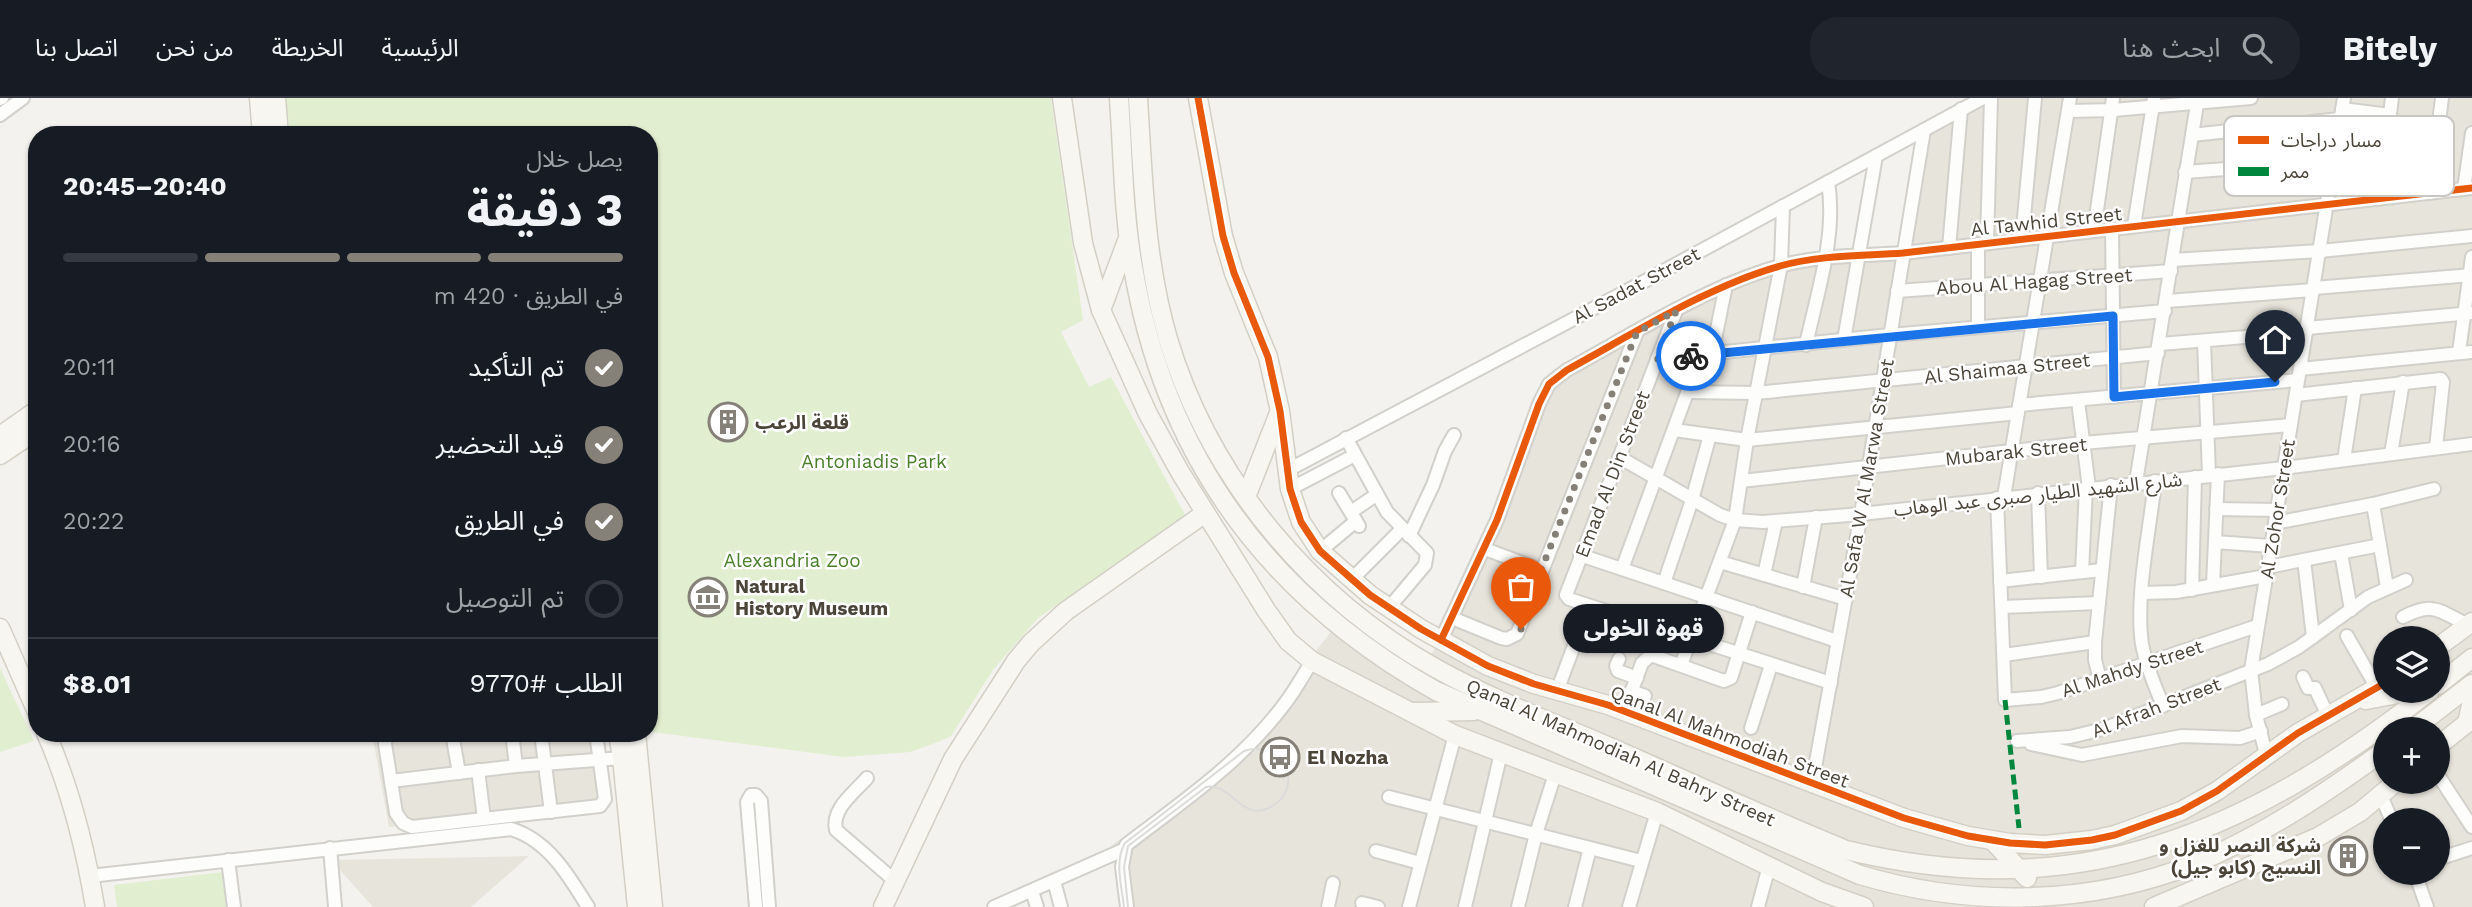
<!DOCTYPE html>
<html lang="ar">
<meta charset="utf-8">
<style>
body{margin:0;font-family:"Work Sans","Noto Sans Arabic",sans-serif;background:#20242c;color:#f1f3f6;direction:rtl;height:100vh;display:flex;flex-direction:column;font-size:26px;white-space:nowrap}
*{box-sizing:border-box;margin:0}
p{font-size:23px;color:#9ea1a6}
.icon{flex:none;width:38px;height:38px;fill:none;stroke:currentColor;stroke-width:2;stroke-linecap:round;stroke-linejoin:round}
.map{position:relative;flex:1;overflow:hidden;direction:ltr}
.side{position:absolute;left:28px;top:28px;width:630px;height:616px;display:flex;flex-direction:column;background:#171b24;border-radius:28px;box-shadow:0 2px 5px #0004;direction:rtl}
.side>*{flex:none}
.tools{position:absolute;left:2373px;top:528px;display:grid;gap:14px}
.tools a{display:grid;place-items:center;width:77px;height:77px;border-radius:50%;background:#171b24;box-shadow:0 2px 5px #0004;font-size:35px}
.pin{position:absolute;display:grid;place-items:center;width:60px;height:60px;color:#fff;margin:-72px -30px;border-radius:50% 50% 50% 0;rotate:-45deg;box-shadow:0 0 7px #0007}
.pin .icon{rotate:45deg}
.courier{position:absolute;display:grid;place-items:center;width:70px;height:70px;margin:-35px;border:5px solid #1a73e8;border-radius:50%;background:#fff;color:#222;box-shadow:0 2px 9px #0007}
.bubble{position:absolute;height:49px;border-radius:24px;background:#171b24;box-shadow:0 2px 5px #0004;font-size:23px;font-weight:700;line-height:49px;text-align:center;direction:rtl}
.overview em{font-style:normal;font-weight:700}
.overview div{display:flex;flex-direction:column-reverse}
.overview{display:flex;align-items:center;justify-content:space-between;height:119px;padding:0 35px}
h1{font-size:46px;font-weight:700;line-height:52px}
.bar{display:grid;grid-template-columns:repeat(4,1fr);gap:10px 7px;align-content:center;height:84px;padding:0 35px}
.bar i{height:9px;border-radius:5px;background:#363941}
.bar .active{background:#868178}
.bar p{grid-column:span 4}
.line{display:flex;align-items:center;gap:18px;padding:0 35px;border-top:2px solid #363941}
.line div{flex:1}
ol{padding:0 35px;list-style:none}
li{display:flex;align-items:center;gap:21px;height:77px}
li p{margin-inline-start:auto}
li .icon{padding:7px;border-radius:50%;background:#868178;color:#fff;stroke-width:4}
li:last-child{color:#9ea1a6}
li i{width:38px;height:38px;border:4px solid #363941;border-radius:50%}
header{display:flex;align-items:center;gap:42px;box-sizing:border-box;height:98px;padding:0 35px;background:#171b24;border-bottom:2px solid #363941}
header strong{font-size:33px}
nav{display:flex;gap:38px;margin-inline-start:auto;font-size:24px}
.search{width:490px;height:63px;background:#20242c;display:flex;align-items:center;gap:18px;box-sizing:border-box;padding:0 24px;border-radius:28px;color:#9ea1a6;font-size:26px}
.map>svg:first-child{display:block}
</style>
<header>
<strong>Bitely</strong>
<div class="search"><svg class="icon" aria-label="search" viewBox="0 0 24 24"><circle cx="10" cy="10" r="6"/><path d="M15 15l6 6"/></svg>ابحث هنا</div>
<nav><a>الرئيسية</a><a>الخريطة</a><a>من نحن</a><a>اتصل بنا</a></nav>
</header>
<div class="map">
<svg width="2472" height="809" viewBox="0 0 2472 809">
<rect width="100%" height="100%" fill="#f4f2ee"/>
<g fill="#e7e4dc" fill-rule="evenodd">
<path d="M1967,0h505v809h-1352l-9,-61 108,-80 26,-24 88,-113 49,20 42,21 71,-150 37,-118 20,-28 229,-112 123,-10 25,-134zM2385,541h53v52h-53zM2385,632h53v52h-53zM2385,723h53v52h-53z"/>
<path d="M375,635h227l9,72 -222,22 -15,-83z"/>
<path d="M529,758l-58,51h-98l-42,-47z"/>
</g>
<g fill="#e1eecf">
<path d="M286,0h765l32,222 -22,12 28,55 22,-10 74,138 -147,103 -45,52 -42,66 -13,6 -28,10 -66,5 -192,-25 -3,-7v-590h-359z"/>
<path d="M0,570l34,73 -34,11z"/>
<path d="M224,774l4,35h-111l-3,-22z"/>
</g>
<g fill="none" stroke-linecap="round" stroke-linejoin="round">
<defs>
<g id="street">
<path d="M0,1l2,-1"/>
<path d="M2342,11l48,6"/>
<path d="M2069,13l44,-1 138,-12"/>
<path d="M0,17l23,-17"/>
<path d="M2192,37l148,-16"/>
<path d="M2185,74l149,-11"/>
<path d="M2464,91l8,-56"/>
<path d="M2430,95l12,-95"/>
<path d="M2379,101l13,-101"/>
<path d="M2134,128l20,-128"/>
<path d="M2112,131l2,168"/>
<path d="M2094,133l19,-133"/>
<path d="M2022,141l13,-141"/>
<path d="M1987,145l4,-145"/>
<path d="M1949,150l12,-139"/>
<path d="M2172,162l148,-9 152,-15"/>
<path d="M2314,190l158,-13"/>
<path d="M1897,193l274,-20"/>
<path d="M2167,203l146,-11"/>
<path d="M1676,213l-110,284 3,4 262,84"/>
<path d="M1978,229v-83"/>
<path d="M2307,230l165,-15"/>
<path d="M1844,242l32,-184"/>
<path d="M2204,243l5,134"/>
<path d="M2160,246l146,-12"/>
<path d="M1806,247c11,-52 31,-110 22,-163"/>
<path d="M2459,254l13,-95"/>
<path d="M1712,256l14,-69"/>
<path d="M1657,261l233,-24 275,-24"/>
<path d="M2300,271l172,-17"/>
<path d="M1688,294l68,1 402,-40"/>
<path d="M2296,297l145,-16 2,3 -7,66"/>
<path d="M2078,303l11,87"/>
<path d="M2019,307l279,-25"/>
<path d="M1674,332l73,10 271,-27"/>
<path d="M1346,340l41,74 40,41 -2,12 -37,44"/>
<path d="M2391,356l12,-72"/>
<path d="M1619,359l101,58 15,5 28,2 98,-8 423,-46 188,-24"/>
<path d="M2344,362l11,-72"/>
<path d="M1288,372l346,-183 349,-189"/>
<path d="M1741,383l342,-38 208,-18"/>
<path d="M2155,383c-5,48 -20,116 -13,163 4,22 13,42 21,62"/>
<path d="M2136,384l62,-384"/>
<path d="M1290,391l65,-34"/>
<path d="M1339,395l20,33"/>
<path d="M2038,395l3,84"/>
<path d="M2004,399l66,-399"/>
<path d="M1997,400l8,202 36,-3 17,-4 199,-67"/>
<path d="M2373,406l14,83"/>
<path d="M2216,411l61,1"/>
<path d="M1351,414l25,-17"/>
<path d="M2275,425l98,-19 61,-15"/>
<path d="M1409,438l24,-51 12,-34 9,-16"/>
<path d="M2215,444l56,4"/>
<path d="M1485,451l56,21"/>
<path d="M1320,453l36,-30"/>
<path d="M2341,455l10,57"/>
<path d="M1580,457l257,86"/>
<path d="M2304,462l9,77"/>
<path d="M1720,464l126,37"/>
<path d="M2268,469l112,-22"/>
<path d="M1622,471l79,-214"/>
<path d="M2082,474l4,-84"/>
<path d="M1764,477l12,-54"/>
<path d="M1351,482l51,-51"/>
<path d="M2000,483l102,-11"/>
<path d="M1664,485l28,-83 18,-65"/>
<path d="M2213,487l5,-111"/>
<path d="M1803,489l13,-70"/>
<path d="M2192,492l3,-113"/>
<path d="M2142,495l34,-1 90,-16"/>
<path d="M2002,509l97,-4"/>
<path d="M2403,519c31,-16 36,-6 65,8"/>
<path d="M1452,520l49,20 6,1 10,-5 120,-302"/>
<path d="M2347,538l30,52"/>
<path d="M1441,542l56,-120 42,-116 10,-20 18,-14c66,-36 141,-84 213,-104 39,-11 83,-10 123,-13l569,-65"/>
<path d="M2004,557l91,-13"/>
<path d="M1619,561l-3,7 2,5 19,7"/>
<path d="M1681,567l54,-145 12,-80 34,-175 2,-59"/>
<path d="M2303,579l5,11h7l13,28"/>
<path d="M2100,582l-5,-20v-18l16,-157"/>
<path d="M1557,593l32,-85"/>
<path d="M1631,593l14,5"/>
<path d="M1624,614l18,-49 9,-8 73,26 7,-3 21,-66"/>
<path d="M2256,617l26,-11"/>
<path d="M1751,630l20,-63"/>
<path d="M386,635l-1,11 11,69 7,10 9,4 188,-21 5,-7 -9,-66"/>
<path d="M452,635l7,40"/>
<path d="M512,635l4,33"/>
<path d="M541,635l10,79"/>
<path d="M2017,643l53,-4 33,-8 165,-65 31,-17 69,-50 38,-17"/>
<path d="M2031,646l51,11 100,-19 58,2 21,-7"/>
<path d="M2266,656l-10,-39 -5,-45 93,-572"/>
<path d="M478,672l6,49"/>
<path d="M2438,677l34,52"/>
<path d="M867,680c-13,15 -36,31 -31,52l59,51"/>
<path d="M391,683l125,-15 106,-8"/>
<path d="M1812,686l49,-270 63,-384"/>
<path d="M2381,698l11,25"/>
<path d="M1389,699l252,64"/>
<path d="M330,750l5,59"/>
<path d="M1376,753l44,12"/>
<path d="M2438,761l34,-11"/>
<path d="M228,762l6,47"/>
<path d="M2415,775l12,34"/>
<path d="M90,778l421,-47c37,11 58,47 77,78"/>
<path d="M1054,783l7,26"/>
<path d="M1032,793l5,16"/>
<path d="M1362,805l16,4"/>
<path d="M756,809l-9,-105 4,-7h5l5,6 8,106"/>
<path d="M994,809l129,-57"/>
<path d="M1127,809l-5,-40 4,-22c56,-43 114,-82 157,-139 11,-14 20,-30 29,-45"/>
<path d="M1328,809l5,-24"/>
<path d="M1409,809l46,-172"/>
<path d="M1465,809l36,-154"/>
<path d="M1518,809l18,-73 19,-60"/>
<path d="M1575,809l15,-59"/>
<path d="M1629,809l28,-95"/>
<path d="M1758,809l11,-41"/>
</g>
<g id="secondary">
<path d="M259,0l3,37"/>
<path d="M276,0l3,37"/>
<path d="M1062,0l21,145 18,67 47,104 32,58 86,138 22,31 24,20 143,74 202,77 165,80 42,15"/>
<path d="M1119,0c4,56 4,114 14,169 32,191 136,330 303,424l424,184c108,32 228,31 334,-11 68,-28 132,-71 191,-114"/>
<path d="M1138,0c5,81 7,163 30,241 42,140 142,259 269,330 56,31 117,54 175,79 78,34 155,70 234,102 235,57 403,-18 584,-159"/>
<path d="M1198,0l25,138 11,37 34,84 12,54 10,78 11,33 19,29 50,44 51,34 67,37 46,18 74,21 296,113 64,18 42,7 35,2 47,-5 23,-5 66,-24 36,-20 81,-58 87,-50"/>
<path d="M1101,212l26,-69"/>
<path d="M0,338l37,-26"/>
<path d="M0,357l37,-25"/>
<path d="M1246,399l33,-84"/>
<path d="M0,530l37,84"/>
<path d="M2438,549l34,-25"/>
<path d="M2438,587l34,-27"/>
<path d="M2366,602l48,-9"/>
<path d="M1414,614l60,-1"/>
<path d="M2467,625l5,-22"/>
<path d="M2412,632l60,-46"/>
<path d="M46,635c25,57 39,113 49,174"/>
<path d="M618,635l4,25 15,149"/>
<path d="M636,635l17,174"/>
<path d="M2438,648l34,-27"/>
<path d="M1993,743l34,37"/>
<path d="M883,809l70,-148 63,-98 15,-18 35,-32 138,-97"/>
<path d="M2154,809l164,-70 42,-25 36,-30"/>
</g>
</defs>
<use href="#street" stroke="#d2d0cb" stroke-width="16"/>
<use href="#secondary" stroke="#d3cfc5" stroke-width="21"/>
<use href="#street" stroke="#fdfdfc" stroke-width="12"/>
<use href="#secondary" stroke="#f7f6f1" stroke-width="18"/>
<path stroke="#dbdbda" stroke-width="2" d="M1124,809c-2,-19 -10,-46 1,-64l119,-92c24,-8 51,10 43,37 -2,8 -7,13 -13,17 -32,21 -41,-23 -68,-18l-78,59 -4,21 4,40"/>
<path stroke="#00873e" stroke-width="5" stroke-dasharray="10 5" stroke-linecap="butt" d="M2005,602l14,128"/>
<defs>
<g id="cycleway">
<path d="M1198,0l25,138 11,37 34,84 12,54 10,78 11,33 19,29 50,44 51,34 67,37 46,18 74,21 296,113 64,18 42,7 35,2 47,-5 23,-5 66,-24 36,-20 81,-58 87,-50"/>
<path d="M1441,542l56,-120 42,-116 10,-20 18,-14c66,-36 141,-84 213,-104 39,-11 83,-10 123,-13l569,-65"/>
</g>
</defs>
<use href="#cycleway" stroke="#fff" stroke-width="11"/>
<use href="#cycleway" stroke="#e8590c" stroke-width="7"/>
</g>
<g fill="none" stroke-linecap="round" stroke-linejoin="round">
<path stroke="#868178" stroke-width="7" stroke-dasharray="0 12.6" d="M1521,531l20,-59 96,-238 39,-21 -19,48 34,-3"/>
<path stroke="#1a73e8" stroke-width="9" d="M1691,258l422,-40 1,81 161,-15"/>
</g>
<defs>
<symbol id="building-ring" viewBox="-11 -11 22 22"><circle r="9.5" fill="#fff" stroke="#868178" stroke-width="1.5"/><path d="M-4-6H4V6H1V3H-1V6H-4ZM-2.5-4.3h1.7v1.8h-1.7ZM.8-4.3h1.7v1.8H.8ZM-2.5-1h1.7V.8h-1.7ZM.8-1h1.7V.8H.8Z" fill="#868178"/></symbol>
<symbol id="museum-ring" viewBox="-11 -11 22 22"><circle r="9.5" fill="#fff" stroke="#868178" stroke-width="1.5"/><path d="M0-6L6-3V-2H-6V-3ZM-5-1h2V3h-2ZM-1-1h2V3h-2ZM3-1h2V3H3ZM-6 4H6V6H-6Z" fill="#868178"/></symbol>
<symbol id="bus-ring" viewBox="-11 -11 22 22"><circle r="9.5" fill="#fff" stroke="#868178" stroke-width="1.5"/><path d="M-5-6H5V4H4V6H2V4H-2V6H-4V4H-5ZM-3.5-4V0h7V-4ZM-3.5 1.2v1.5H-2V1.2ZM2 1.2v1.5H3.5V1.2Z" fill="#868178"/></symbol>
</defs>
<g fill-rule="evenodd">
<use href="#building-ring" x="706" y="302" width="44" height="44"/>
<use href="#museum-ring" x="686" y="477" width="44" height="44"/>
<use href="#bus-ring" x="1258" y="637" width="44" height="44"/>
<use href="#building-ring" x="2326" y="736" width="44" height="44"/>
</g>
<g text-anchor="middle" stroke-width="5" stroke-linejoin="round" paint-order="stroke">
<g font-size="19" fill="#4b4439" stroke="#fff">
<text transform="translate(2046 123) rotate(-6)" y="7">Al Tawhid Street</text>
<text transform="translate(2034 183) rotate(-4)" y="7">Abou Al Hagag Street</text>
<text transform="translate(1636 187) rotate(-28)" y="7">Al Sadat Street</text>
<text transform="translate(2007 270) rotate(-6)" y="7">Al Shaimaa Street</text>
<text transform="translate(2016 353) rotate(-6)" y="7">Mubarak Street</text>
<text transform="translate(1612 376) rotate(-69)" y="7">Emad Al Din Street</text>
<text transform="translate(1866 380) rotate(-80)" y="7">Al Safa W Al Marwa Street</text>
<text transform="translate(2038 396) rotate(-6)" y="7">شارع الشهيد الطيار صبرى عبد الوهاب</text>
<text transform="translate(2277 411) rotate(-81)" y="7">Al Zohor Street</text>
<text transform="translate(2132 570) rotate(-18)" y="7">Al Mahdy Street</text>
<text transform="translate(2156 609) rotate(-21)" y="7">Al Afrah Street</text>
<text transform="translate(1730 638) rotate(21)" y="7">Qanal Al Mahmodiah Street</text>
<text transform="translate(1621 654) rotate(24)" y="7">Qanal Al Mahmodiah Al Bahry Street</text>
</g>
<g font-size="19" font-weight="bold" fill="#4b4439" stroke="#fff" text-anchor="start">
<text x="755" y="331">قلعة الرعب</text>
<text x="735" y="495">Natural<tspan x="735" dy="22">History Museum</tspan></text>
<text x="1307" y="666">El Nozha</text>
<text x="2321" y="754" text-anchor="end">شركة النصر للغزل و<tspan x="2321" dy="22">النسيج (كابو جيل)</tspan></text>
</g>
<g font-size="19" fill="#4a7f2a" stroke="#fff">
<text x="874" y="370">Antoniadis Park</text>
<text x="792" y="469">Alexandria Zoo</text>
</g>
</g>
<rect x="2224" y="18" width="230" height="80" rx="10" fill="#fff" stroke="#c9c7c4" stroke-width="2"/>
<rect x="2238" y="38" width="31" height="8" fill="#e8590c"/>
<rect x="2238" y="69" width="31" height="9" fill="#00873e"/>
<g font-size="19" fill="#4b4439">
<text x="2281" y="49">مسار دراجات</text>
<text x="2281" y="80">ممر</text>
</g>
</svg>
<div class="tools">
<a><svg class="icon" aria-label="layers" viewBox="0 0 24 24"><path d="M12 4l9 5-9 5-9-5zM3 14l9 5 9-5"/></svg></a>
<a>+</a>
<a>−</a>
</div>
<div class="pin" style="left:1521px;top:531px;background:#ea580c"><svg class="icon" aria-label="bag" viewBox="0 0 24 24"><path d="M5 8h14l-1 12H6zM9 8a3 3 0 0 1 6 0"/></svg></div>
<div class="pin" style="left:2275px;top:284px;background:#1f2937"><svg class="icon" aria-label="home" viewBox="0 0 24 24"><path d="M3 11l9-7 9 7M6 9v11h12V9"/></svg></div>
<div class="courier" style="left:1691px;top:258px"><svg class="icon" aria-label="bike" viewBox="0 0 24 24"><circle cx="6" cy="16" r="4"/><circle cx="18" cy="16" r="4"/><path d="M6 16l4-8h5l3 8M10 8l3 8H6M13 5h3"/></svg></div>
<div class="bubble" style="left:1563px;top:506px;width:161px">قهوة الخولى</div>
<section class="side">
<div class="overview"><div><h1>3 دقيقة</h1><p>يصل خلال</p></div><em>20:40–20:45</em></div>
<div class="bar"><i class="active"></i><i class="active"></i><i class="active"></i><i></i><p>في الطريق · 420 m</p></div>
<ol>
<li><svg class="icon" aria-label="check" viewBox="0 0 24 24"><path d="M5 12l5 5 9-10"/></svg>تم التأكيد<p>20:11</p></li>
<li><svg class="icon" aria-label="check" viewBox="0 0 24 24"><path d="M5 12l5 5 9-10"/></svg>قيد التحضير<p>20:16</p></li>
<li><svg class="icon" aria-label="check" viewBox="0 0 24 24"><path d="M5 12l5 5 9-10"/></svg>في الطريق<p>20:22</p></li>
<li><i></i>تم التوصيل</li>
</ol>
<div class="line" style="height:91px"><div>الطلب #9770</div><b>$8.01</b></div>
</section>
</div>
